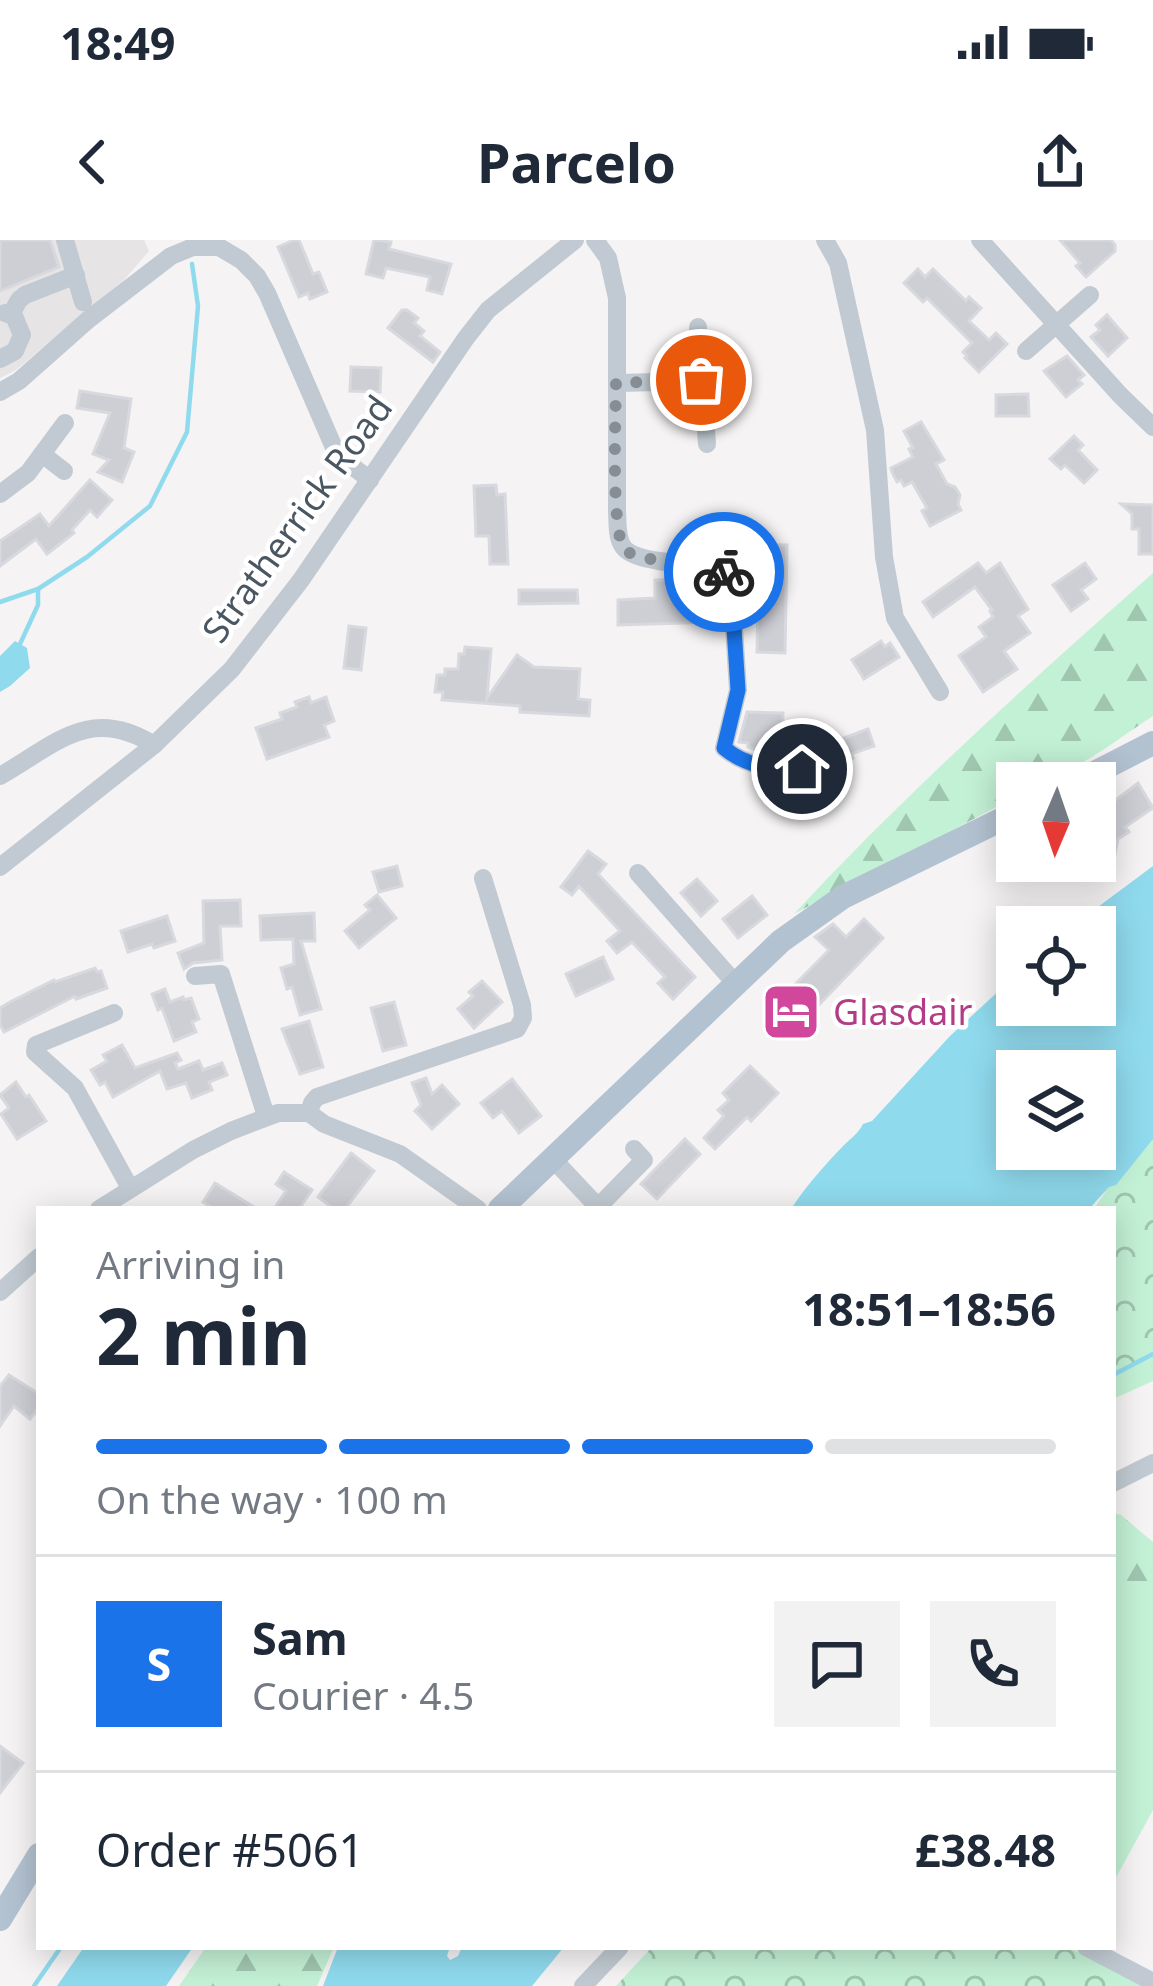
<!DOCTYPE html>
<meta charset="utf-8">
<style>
body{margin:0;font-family:"Noto Sans",sans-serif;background:#f2f2f3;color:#1f2937;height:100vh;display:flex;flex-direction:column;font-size:45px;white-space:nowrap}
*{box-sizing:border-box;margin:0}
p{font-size:39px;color:#747a83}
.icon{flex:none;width:66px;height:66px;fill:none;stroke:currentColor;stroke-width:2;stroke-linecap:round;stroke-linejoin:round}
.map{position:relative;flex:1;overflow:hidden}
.details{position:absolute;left:36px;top:966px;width:1080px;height:744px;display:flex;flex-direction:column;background:#fff;border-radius:0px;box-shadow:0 6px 30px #0003}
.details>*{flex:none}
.needle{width:78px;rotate:182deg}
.tools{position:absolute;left:996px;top:522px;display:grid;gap:24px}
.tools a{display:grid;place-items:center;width:120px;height:120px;border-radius:0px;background:#fff;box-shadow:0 6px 30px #0003;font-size:60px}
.pin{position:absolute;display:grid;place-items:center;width:102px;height:102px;color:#fff;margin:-51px;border:6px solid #fff;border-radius:50%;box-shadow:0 3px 12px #0007}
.courier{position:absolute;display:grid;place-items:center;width:120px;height:120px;margin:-60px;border:9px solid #1a73e8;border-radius:50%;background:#fff;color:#222;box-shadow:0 3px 15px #0007}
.summary em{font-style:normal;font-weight:700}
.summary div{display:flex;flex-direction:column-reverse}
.summary{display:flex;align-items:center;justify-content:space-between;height:204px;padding:0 60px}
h1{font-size:78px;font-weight:700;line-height:90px}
.bar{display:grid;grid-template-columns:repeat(4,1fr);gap:18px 12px;align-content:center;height:144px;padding:0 60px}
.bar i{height:15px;border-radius:9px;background:#e0e1e3}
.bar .on{background:#1a73e8}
.bar p{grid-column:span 4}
.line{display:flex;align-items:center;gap:30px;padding:0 60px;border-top:3px solid #e0e1e3}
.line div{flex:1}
.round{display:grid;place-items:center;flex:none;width:126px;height:126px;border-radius:0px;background:#f2f2f3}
.status{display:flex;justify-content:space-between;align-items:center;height:84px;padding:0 60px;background:#fff;direction:ltr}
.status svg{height:33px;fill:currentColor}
header{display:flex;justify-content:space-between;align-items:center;height:156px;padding:0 60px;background:#fff;font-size:54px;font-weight:700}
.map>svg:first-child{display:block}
</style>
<div class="status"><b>18:49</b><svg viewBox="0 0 49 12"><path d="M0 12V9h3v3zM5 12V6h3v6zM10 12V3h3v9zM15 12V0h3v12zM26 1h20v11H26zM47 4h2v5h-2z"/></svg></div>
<header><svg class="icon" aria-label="back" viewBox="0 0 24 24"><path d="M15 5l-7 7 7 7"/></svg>Parcelo<svg class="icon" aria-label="share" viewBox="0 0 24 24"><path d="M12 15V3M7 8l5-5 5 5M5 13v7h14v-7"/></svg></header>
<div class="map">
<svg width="1153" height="1746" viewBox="0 0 1153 1746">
<defs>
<pattern id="forest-firs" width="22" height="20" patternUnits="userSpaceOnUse" patternTransform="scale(3)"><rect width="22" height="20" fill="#c3f1d5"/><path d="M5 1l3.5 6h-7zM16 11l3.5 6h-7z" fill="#a0c6b0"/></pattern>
<pattern id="park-crowns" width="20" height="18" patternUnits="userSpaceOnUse" patternTransform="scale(3)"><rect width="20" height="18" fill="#c3f1d5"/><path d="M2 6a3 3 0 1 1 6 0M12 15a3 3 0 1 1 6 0" fill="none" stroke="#a0c6b0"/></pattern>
</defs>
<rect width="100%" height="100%" fill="#f5f3f3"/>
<path fill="#e6e4e5" d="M0,0h144l5,11 -26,30 -107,89 -16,8z"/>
<g fill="url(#forest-firs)">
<path d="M1153,333v143c-41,26 -87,67 -136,67v13l-223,118c112,-121 236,-232 359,-341z"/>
<path d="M1113,1273l8,2 32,27v82l-40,-47z"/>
<path d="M206,1707h128l-17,39h-138z"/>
</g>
<g fill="url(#park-crowns)">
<path d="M1153,879v262l-40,18v-190h-19z"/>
<path d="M652,1707h416l77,39h-529z"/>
</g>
<path fill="#c3f1d5" d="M1113,1331l40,43v196l-40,73z"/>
<g fill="#90daee" fill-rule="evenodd">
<path d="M15,401l12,7 3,20 -20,18 -10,6v-36z"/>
<path d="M1153,626v273l-37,46 -7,2 -20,22h-298c15,-23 33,-43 52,-63 8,-8 15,-12 20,-22l9,-3 78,-85 67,-62v31h78v-78h-24zM1017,831h78v78h-78z"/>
<path d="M84,1707h109l-27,39h-109z"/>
<path d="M338,1707h112l-3,9 3,4 8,-4 4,-9h102l-32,39h-209z"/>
</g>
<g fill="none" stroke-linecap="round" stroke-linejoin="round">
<g stroke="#90daee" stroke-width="4.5">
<path d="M0,362l38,-13 49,-32 63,-51 37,-74 11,-126 -6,-42"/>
<path d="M20,404l18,-39v-16"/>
<path d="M1113,1135l40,-21"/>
<path d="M34,1746l27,-39"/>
</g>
</g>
<g fill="#cdcfd5" stroke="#d7d9de" stroke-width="3">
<path d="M0,0h50l9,27 -59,24z"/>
<path d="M294,0h5l14,34 6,-2 8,20 -17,7 -2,-6 -9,4 -21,-50z"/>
<path d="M374,0l17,2 -2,7 62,15 -9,30 -15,-4 3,-13 -44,-9 -3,10 -17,-4z"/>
<path d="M1060,0h51l4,5v6l-29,26 -10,-11 4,-3z"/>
<path d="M918,29l7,8 8,-8 33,32 3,-4 12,11 -12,13 20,19 7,-7 11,11 -28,28 -14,-14 2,-2 -4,-4 9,-9 -45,-45 -4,4 -19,-19z"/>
<path d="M402,70h5l11,8 -4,5 10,8 -4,5 20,16 -7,10 -45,-34z"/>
<path d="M1107,75l20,23 -19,18 -17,-19 9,-7 -4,-5z"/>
<path d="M1067,116l17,19 -6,5 4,4 -16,13 -22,-26z"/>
<path d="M351,127l30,1 -1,24 -30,-1z"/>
<path d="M80,151l51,8 -7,49 10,4 -12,30 -24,-10 11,-12 -16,-6 17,-41 -33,-5z"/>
<path d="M1028,154l1,22h-33v-21z"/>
<path d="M921,182l23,38 -8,4 11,20 8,3 5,8 -2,9 3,6 -31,16 -8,-15 5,-3 -15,-26 -8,4 -3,-6 -4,2 -5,-10 -1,-4 22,-11 -4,-8 4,-1 -9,-17z"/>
<path d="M1074,196l9,9 -5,5 19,20 -13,13 -19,-18 -4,4 -11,-10z"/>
<path d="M90,240l22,20 -15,17 -7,-7 -18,20 2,3 -27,21 -11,-15 -36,27v-25l40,-27 9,12z"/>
<path d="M496,245l1,10 8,-1 3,70h-18l-1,-28h-13l-2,-50z"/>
<path d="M1121,264l32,1v49h-14v-25h-7v-15z"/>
<path d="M759,305h28l-2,108 -28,-1z"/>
<path d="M978,323l8,10 14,-10 28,46 -10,7 12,17 -26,18 13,18 -34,23 -24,-36 27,-19 -7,-10 14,-10 -3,-6 2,-1 -17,-23 -42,30 -10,-15z"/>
<path d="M1085,323l11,16 -15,11 7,9 -17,12 -18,-26z"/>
<path d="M712,339l2,43 -96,3v-25l37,-2v-18z"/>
<path d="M519,350h58l1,13 -59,1z"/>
<path d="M349,386l17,2 -5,42 -17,-2z"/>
<path d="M881,401l4,6 5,-4 9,14 -35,22 -12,-19z"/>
<path d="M465,407l26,2 -4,49 30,-43 17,12 46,2 -2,30 12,1 -1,16 -69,-4v-6l-78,-6 1,-8h-8l2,-17h8v-6h13l1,-15h5z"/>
<path d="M309,457l2,6 15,-6 8,24 -10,4 5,12 -62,22 -11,-31 26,-9 -2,-6 17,-6 -2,-5z"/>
<path d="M747,472l36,1 -1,31 -15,-1v10l-19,-6v-4l-9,-1z"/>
<path d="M868,489l6,17 -23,8 2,4 -15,5 -7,-20z"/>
<path d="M1138,543l15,25 -28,19 4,5 -11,7 -3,15 -6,-2 -14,10v-46z"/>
<path d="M588,611l18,13 -8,10 97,103 -22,22 -15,-16 7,-6 -33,-35 -15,11 -10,-12 13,-10 -41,-45 -7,9 -11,-8z"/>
<path d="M397,626l5,20 -23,6 -6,-20z"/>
<path d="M697,639l20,22 -16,15 -20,-23z"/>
<path d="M377,655l19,23 -37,30 -14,-17 25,-21 -5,-5z"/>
<path d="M752,656l15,19 -29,23 -15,-19z"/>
<path d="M240,660l1,26h-21l2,34 -29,3 -9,6 -6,-16 26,-10 -1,-42z"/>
<path d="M314,673l1,28h-14l20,68 -21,6 -8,-28 -5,2 -6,-21 13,-4 -1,-25 -32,1 -1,-24z"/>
<path d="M167,676l8,25 -21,7 -2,-4 -24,8 -7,-21z"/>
<path d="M864,679l19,19 -92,96 -23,-22 61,-62 -14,-13 18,-13 13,13z"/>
<path d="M603,717l10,22 -37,17 -10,-22z"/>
<path d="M95,728l2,4 4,-1 6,17 -31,11 -1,-3 -71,36 -4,-8v-16l10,-6 44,-22 1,2z"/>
<path d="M482,741l20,21 -28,26 -16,-19 15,-13 -4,-4z"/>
<path d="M165,749l5,13 13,-5 1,3 7,-2 8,21 -7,3 4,10 -22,9 -12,-33 -4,2 -6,-16z"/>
<path d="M394,762l12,43 -23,6 -12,-43z"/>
<path d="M309,781l14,46 -23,7 -18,-45z"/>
<path d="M122,805l13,23 42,-15 4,7 -6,3 3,6 21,-8 4,9 19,-7 5,12 -18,7 3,8 -20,8 -6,-15 -19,6 -7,-18 -47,26 -8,-15 -5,3 -9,-15 16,-9 -4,-6z"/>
<path d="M750,826l28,27 -27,28 -4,-4 -32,32 -11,-11 20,-22 -6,-6 11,-10 -6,-7z"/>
<path d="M426,838l6,16 10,-9 17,19 -27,25 -17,-18 6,-6 -9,-22z"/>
<path d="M512,839l29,37 -22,17 -17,-22 -9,7 -12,-15z"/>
<path d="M16,842l10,15 3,-2 17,26 -29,18 -16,-25 8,-6 -9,-13z"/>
<path d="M685,899l15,15 -43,45 -16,-15z"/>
<path d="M351,913l23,18 -29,38h-11l-16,-12z"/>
<path d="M284,932l28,18 -13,19h-25l12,-18 -10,-7z"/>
<path d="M215,943l42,26h-43l-11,-7z"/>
<path d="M9,1135l30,19v13l-9,12 -16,-13 -14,20v-40z"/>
<path d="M0,1506l23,17 -23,30z"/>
</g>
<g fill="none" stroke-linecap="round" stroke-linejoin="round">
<g stroke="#c1cad2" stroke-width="18">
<path d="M65,0l18,62"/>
<path d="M595,0l13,18 9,40v214c1,11 -1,28 8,37 15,15 72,15 94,17l12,15 7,109 -14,58c24,20 48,20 78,21"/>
<path d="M825,0l13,23 37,167 9,127 11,61 45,74"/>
<path d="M980,0l140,155 33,32"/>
<path d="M11,74l8,-14 6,-5 51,-20"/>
<path d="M698,87l9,117"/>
<path d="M1026,111l64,-56"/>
<path d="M0,119l15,-8 7,-16 -8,-19 -9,-3"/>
<path d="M617,143l84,-2"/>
<path d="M0,152l19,-11 70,-62 82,-63 22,-9h26l22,13 16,16 10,17 68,157 8,9 27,21"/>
<path d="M42,214l22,17"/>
<path d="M0,254l28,-21 37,-50"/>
<path d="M0,536c56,-32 90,-71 154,-31"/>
<path d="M0,627l154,-122 78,-76 69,-89 165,-242 22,-28 87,-70"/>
<path d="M638,633l97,110"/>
<path d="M195,736l26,-2 45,142"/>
<path d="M114,773l-78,32 -1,7 40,36 55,100"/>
<path d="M309,873l3,-10 5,-6 200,-68 6,-11 -1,-13 -39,-127"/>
<path d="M552,918l46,49 46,-47 -10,-11"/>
<path d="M99,969l94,-59 38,-19 47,-18h31l15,11 76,30 78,55"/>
<path d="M0,1052l39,-35"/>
<path d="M1113,1243l40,-20"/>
<path d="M1086,1707l67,35"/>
<path d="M583,1746l37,-39"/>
</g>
<g stroke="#b3c2d1" stroke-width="24">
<path d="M1075,543l78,-40"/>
<path d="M500,969l281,-268 62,-44 174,-85"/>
<path d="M0,1679l39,-64"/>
</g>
</g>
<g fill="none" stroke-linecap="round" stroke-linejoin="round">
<path stroke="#868d94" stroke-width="12" stroke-dasharray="0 21.6" d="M701,140l-85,3c0,25 -6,156 10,168 16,11 73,13 93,15l5,6"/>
<path stroke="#1a73e8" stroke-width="15" d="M724,332l7,9 7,109 -14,58c24,20 48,20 78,21"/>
</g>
<defs>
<symbol id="hotel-square" viewBox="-11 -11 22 22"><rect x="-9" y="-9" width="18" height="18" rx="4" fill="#d1479c" stroke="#fff"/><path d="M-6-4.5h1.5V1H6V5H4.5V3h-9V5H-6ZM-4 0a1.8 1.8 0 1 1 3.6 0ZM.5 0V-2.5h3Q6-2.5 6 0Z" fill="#fff"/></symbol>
</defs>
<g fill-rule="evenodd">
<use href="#hotel-square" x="758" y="739" width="66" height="66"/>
</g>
<g text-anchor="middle" stroke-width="9" stroke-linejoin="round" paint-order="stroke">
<g font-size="36" fill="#4a5661" stroke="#fff">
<text transform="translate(297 279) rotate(-54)" y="13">Stratherrick Road</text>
</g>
<g font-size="36" fill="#b23c85" stroke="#fff" text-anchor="start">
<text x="833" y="785">Glasdair</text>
</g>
</g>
</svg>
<div class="tools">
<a><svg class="needle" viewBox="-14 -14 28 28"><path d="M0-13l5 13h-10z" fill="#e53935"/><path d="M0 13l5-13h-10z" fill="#747a83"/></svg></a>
<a><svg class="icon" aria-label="locate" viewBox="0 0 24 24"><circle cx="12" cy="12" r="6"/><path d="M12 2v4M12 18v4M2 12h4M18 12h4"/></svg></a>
<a><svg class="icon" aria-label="layers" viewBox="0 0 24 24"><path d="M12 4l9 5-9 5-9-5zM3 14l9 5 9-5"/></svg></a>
</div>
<div class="pin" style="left:701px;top:140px;background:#ea580c"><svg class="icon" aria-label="bag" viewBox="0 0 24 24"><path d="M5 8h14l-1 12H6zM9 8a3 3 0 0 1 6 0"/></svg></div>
<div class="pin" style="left:802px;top:529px;background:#1f2937"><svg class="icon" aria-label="home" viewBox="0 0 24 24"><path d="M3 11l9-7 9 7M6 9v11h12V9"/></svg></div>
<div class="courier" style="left:724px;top:332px"><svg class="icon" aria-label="bike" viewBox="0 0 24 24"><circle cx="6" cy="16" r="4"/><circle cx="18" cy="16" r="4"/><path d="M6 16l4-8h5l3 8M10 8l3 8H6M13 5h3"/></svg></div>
<section class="details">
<div class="summary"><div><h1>2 min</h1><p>Arriving in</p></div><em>18:51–18:56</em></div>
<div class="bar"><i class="on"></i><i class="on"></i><i class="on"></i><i></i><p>On the way · 100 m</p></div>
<div class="line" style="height:216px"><b class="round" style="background:#1a73e8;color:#fff">S</b><div><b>Sam</b><p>Courier · 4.5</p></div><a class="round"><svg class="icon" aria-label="chat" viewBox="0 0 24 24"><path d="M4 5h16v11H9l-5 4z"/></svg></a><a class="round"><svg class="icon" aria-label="phone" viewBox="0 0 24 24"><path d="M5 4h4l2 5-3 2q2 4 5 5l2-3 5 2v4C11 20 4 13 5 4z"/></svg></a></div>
<div class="line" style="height:156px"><div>Order #5061</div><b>£38.48</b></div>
</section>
</div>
